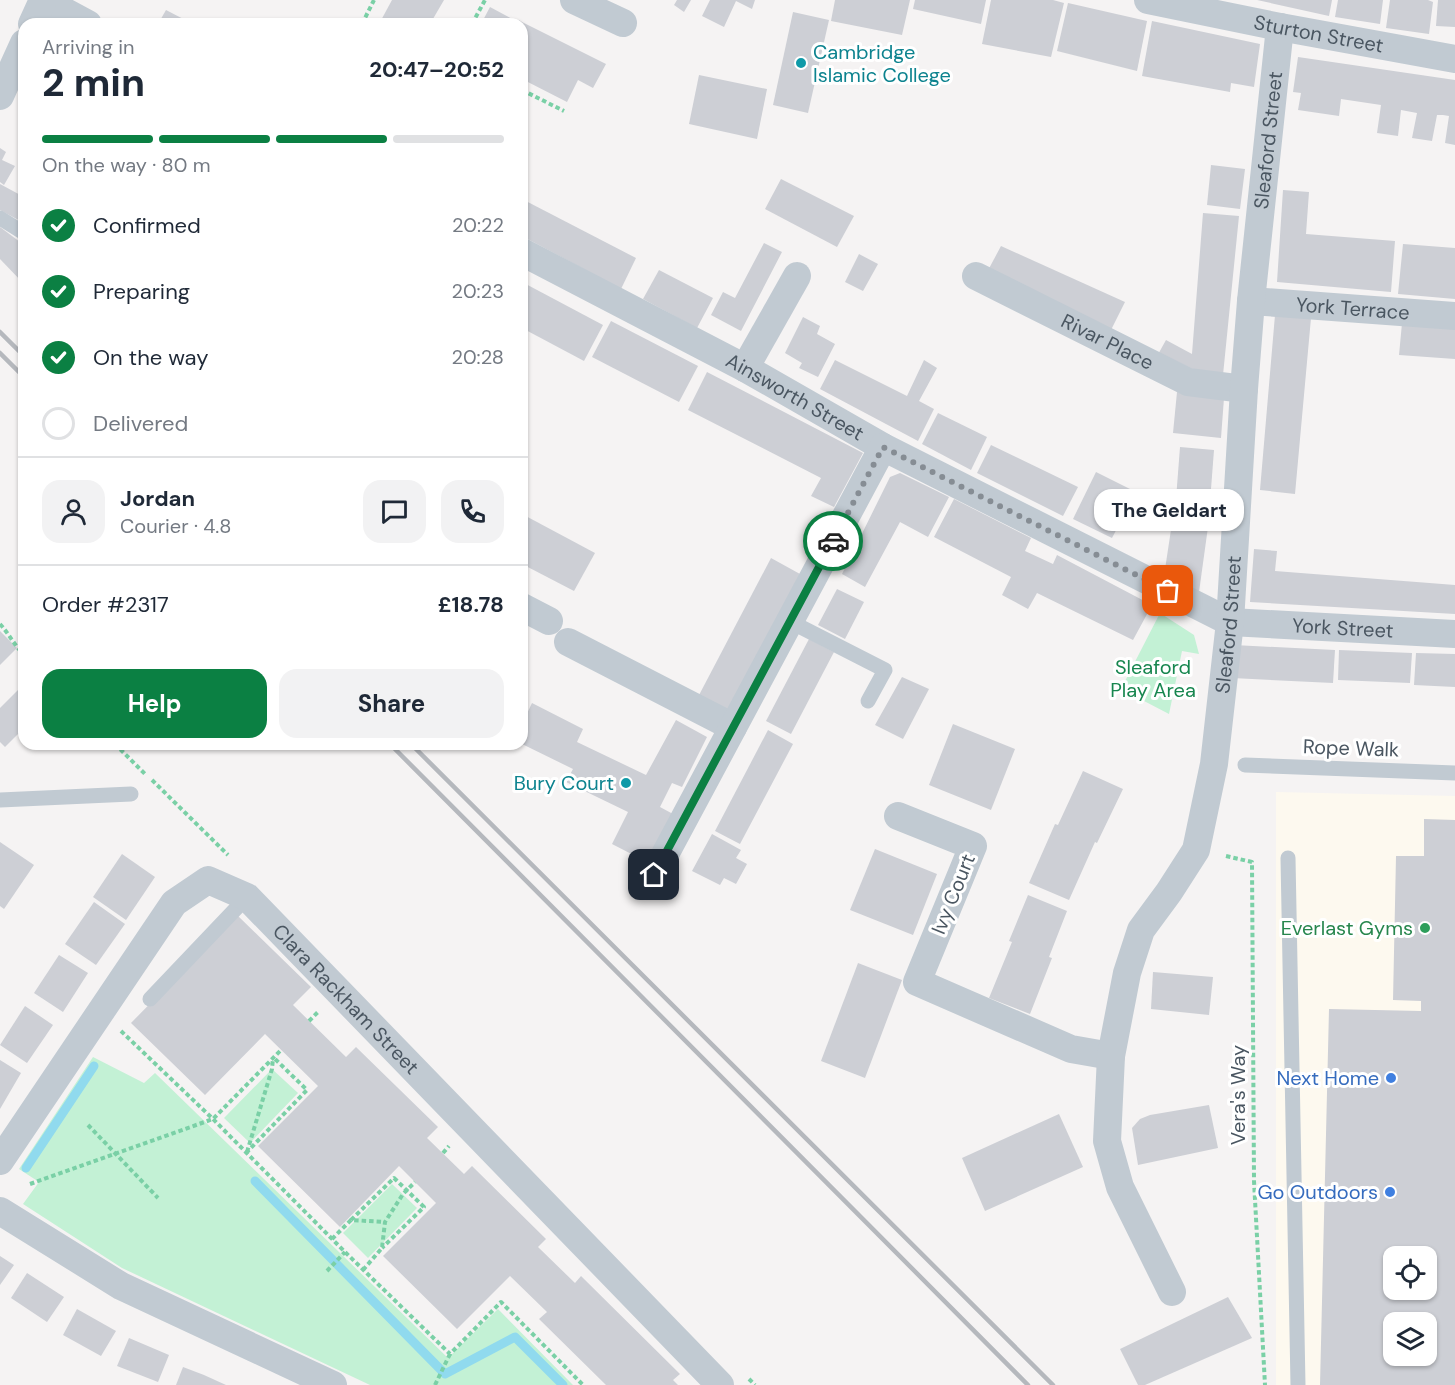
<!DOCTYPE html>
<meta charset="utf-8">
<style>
body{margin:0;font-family:"DM Sans",sans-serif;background:#f2f2f3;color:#1f2937;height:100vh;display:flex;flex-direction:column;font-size:22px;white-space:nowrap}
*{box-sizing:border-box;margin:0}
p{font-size:20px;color:#747a83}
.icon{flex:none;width:33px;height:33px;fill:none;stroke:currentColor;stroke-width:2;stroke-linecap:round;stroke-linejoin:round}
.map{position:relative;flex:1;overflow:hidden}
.panel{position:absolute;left:18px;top:18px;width:510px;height:732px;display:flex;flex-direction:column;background:#fff;border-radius:18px;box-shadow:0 2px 4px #0004}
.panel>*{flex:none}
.controls{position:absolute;left:1383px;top:1246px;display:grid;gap:12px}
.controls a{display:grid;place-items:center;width:54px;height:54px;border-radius:12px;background:#fff;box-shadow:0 2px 4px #0004;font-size:30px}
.pin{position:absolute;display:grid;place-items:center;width:51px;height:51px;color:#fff;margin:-26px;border-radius:12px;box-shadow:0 3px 9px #0006}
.courier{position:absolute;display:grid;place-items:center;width:60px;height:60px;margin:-30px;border:4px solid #0b8043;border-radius:50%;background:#fff;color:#222;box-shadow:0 2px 8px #0007}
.bubble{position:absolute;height:42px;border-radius:18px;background:#fff;box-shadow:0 2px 4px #0004;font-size:20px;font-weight:700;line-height:42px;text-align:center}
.headline em{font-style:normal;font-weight:700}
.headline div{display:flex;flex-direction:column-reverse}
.headline{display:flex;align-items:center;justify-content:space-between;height:102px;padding:0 24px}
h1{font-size:39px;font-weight:700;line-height:45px}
.bar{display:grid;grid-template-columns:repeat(4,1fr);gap:9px 6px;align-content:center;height:72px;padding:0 24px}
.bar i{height:8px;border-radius:4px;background:#e0e1e3}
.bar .active{background:#0b8043}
.bar p{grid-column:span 4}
.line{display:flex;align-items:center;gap:15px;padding:0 24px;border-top:2px solid #e0e1e3}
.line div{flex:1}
.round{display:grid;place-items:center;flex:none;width:63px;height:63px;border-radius:18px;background:#f2f2f3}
ol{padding:0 24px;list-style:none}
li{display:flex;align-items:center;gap:18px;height:66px}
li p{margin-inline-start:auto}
li .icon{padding:6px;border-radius:50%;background:#0b8043;color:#fff;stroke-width:4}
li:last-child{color:#747a83}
li i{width:33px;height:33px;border:3px solid #e0e1e3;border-radius:50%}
.button{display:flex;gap:12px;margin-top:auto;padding:12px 24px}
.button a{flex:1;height:69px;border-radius:18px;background:#0b8043;color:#fff;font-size:24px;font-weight:700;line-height:69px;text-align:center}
.button a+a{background:#f2f2f3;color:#1f2937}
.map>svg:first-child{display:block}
</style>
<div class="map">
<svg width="1455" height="1385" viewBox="0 0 1455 1385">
<rect width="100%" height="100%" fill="#f5f3f3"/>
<path fill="#fdf9ef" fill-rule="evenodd" d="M1276,792l179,4v589h-179zM1394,1257h32v33h-32zM1394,1323h32v33h-32z"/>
<g fill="#c3f1d5">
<path d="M1160,613l34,22 5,19 -17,-3 -13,63 -48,-25z"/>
<path d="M93,1057l51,26 11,-10 293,285 50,-49 75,76h-203l-248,-117 -99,-64 16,-22 -20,-13z"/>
<path d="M272,1069l26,24 -48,50 -26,-25z"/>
<path d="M392,1184l25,24 -49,50 -25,-25z"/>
</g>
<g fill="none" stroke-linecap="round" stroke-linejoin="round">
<g stroke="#90daee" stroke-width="9">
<path d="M26,1168l68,-102"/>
<path d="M255,1181l190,193 70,-37 48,48"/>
</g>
</g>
<g fill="#cdcfd5" fill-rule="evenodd">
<path d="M392,0h52l-14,24h-51z"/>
<path d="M677,0h14l-7,12 -10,-7z"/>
<path d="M710,0h45l-3,9 -16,-8 -12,26 -22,-11z"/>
<path d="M835,0h75l-8,35 -71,-14z"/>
<path d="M915,0h71l-5,24 -68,-15z"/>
<path d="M991,0h62l11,3 -13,54 -69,-13z"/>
<path d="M1257,0h75l-3,16z"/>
<path d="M1338,0h45l-3,24 -45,-7z"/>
<path d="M1390,0h38l5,2 -4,32 -43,-6z"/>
<path d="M1438,0h17v27l-19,-1z"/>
<path d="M1068,3l79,18 -10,50 -80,-20z"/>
<path d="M490,7l28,15 1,-2 3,2 84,42 -13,24 -15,-8 -11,22 -45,-23v-55h-41z"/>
<path d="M166,10l27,14h-35z"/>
<path d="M793,12l36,8 -21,93 -35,-8z"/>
<path d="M1152,21l108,23 -6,43 -23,-4 -1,9 -88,-16z"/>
<path d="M1298,57l157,23v65l-10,-2 4,-27 -6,-1h-6l-5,26 -20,-3 5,-25 -16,-3 -3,26 -21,-3 4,-28 -40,-6 -2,17 -41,-6 3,-17 -8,-1z"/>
<path d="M699,75l68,14 -10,50 -68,-15z"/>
<path d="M0,148l6,4 -4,8 13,6 -11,19 -4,-3z"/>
<path d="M1211,165l34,4 -5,40 -33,-4z"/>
<path d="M781,179l73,37 -17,31 -72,-38z"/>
<path d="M0,184l24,13v26l-24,-13z"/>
<path d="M1283,190l26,2 -3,42 89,7 -4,51 -114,-10z"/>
<path d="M522,199l114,59 -15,31 -99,-53z"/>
<path d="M1203,213l36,3 -17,169 -66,-27 10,-18 26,14z"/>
<path d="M0,227l24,18v39l-24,-25z"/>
<path d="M764,243l18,9 -41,79 -30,-16 12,-23 12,6z"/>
<path d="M1403,244l52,4v51l-57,-5z"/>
<path d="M1001,246l124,56 -16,32 -124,-58z"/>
<path d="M859,254l19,10 -15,27 -18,-9z"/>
<path d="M659,270l54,28 -16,30 -54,-29z"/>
<path d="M522,282l81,43 -19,36 -62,-33z"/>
<path d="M1275,315l36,3 -16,176 -35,-4z"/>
<path d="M803,317l17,9 -3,8 18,10 -17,33 -19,-9 3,-5 -17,-10z"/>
<path d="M611,321l87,45 -19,36 -87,-45z"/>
<path d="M1402,323l53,4v32l-56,-4z"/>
<path d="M835,360l72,36 17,-36 13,8 -18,33 15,8 -16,32 -98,-52z"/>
<path d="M707,372l156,81 -29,54 -23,-11 10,-18 -133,-68z"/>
<path d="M1177,392l47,6 -3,40 -48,-5z"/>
<path d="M938,413l49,24 -16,33 -49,-26z"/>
<path d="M991,445l87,42 -15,29 -86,-43z"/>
<path d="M1180,447l34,3 -4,52 -34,-3z"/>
<path d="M1096,472l40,20 -24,46 -39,-19z"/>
<path d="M900,473l49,24 -21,40 -28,-15 -35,65 -23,-13 48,-97z"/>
<path d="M954,499l77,39 -6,13 28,13 4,-9 95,50 -19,35 -96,-47 -9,16 -26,-14 9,-18 -77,-40z"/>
<path d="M522,514l73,39 -21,38 -52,-27z"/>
<path d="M1172,523l36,4 -9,65 -35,-16z"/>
<path d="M1254,549l23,2 -2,20 180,14v29l-205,-12z"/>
<path d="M771,558l29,16 -73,138 -29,-15z"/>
<path d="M837,589l27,13 -19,37 -27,-14z"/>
<path d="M0,631l17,17 -17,17z"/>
<path d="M809,639l25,13 -43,82 -25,-13z"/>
<path d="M1234,645l101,5 -2,33 -101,-5z"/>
<path d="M1339,650l73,3 -2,30 -72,-3z"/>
<path d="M1416,653l39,1v33l-41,-2z"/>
<path d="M902,677l27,12 -26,50 -28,-14z"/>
<path d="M24,684v44l-19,19 -5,-5v-34z"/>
<path d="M532,703l51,26 -6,13 69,33 30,-55 31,17 -25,50 -10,-4 -12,24 13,7 -26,48 -35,-18 16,-32 -62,-30 7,-13 -51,-25v-20z"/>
<path d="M953,724l62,25 -24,61 -62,-25z"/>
<path d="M768,730l25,14 -53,100 -25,-13z"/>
<path d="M1083,771l40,18 -26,54 -2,-1 -26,58 -40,-17 26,-59 3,1z"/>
<path d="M1424,819l31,1v565h-135l9,-376 92,2v-10l-28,-1 3,-144h28zM1394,1257h32v33h-32zM1394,1323h32v33h-32z"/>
<path d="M712,834l29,16 -5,8 11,6 -11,20 -12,-6 -4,7 -28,-14z"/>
<path d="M0,842l34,23 -30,44 -4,-3z"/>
<path d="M875,849l62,25 -24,61 -63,-25z"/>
<path d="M122,854l33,23 -29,43 -33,-23z"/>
<path d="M1028,895l39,16 -18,46 3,1 -22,56 -41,-16 23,-56 -3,-1z"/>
<path d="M94,902l31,22 -29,41 -31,-21z"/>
<path d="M237,915l74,72 -18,18 53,52 10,-10 82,80 -11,11 37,36 8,-8 74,73 -8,8 37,36 6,-7 99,98 -7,6 5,5h-72l-67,-66 8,-7 -37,-36 -53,53 -74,-73 53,-53 -37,-37 -59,61 -82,-81 60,-60 -53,-52 -60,61 -74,-72z"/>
<path d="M59,955l29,18 -25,39 -29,-19z"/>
<path d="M858,963l44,17 -37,98 -44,-17z"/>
<path d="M1153,972l60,5 -4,38 -58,-6z"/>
<path d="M25,1006l28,19 -26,38 -27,-18z"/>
<path d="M0,1060l21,13 -21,36z"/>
<path d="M1209,1105l9,43 -80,17 -6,-37 8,-9 10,-4z"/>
<path d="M1059,1114l24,53 -98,44 -23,-53z"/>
<path d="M0,1256l14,9 -14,20z"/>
<path d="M27,1273l37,24 -17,25 -36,-24z"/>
<path d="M1228,1297l24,41 -107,47h-7l-18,-36z"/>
<path d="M77,1309l39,22 -15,25 -38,-21z"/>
<path d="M129,1338l40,17 -11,27 -41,-16z"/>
<path d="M183,1367l21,8 22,10h-50z"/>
</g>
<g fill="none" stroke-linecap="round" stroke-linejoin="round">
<g stroke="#7ad0a6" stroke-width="4" stroke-dasharray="4.5 3" stroke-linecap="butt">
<path d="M362,24l12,-24"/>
<path d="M472,24l13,-24"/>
<path d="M522,90l42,21"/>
<path d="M0,624c9,10 15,22 24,31"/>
<path d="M115,744l31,31"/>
<path d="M152,780l76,75"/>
<path d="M1226,856l26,6 2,319 11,204"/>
<path d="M309,1021l9,-9"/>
<path d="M121,1031l92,88 132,133 105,102 51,-52 82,83"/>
<path d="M88,1125l70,73"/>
<path d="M247,1152l25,-83 1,-11"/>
<path d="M246,1153l61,-63 -33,-32"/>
<path d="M443,1153l6,-7"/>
<path d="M30,1184l183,-65 68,-69"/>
<path d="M351,1220l43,-42 30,29 -42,41"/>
<path d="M332,1239l19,-19 34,2"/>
<path d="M363,1270l19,-22 3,-26 18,-28 12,-12"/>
<path d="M327,1271l18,-19"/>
<path d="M749,1379l6,6"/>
<path d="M435,1385l15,-31"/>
</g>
<g stroke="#c1cad2" stroke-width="15">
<path d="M0,218l24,15"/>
<path d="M791,622l94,48 -17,31"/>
<path d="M1245,765l210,8"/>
<path d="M0,800l131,-6"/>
<path d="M1288,858l10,527"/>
<path d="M150,999l97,-102"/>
</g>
<g stroke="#c1cad2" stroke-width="28">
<path d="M43,0l45,24"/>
<path d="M574,0l49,23"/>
<path id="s1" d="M1148,0l132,27 175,32"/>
<path d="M32,24l11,-24"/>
<path d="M0,96l24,-53"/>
<path id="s2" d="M522,252l223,116 138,79 347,175 225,12"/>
<path id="s3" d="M976,276l212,106 56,7"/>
<path id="s4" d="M1251,301l204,15"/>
<path d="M745,368l52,-92"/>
<path d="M522,607l27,14"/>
<path d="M568,642l165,85"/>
<path d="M898,816l75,30 -56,136 154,67 40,7"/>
<path d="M654,875l229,-428"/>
<path id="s5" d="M0,1161l174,-258 34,-23 39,17 473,488"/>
<path d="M0,1211l121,75 212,99"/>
<path id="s6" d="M1172,1292l-52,-105 -13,-46 4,-85 16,-83 14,-43 28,-38 27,-42 18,-86 16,-142 14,-233 7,-88 29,-274"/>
</g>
<g stroke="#b5b8bd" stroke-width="4.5">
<path d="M0,332l24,24"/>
<path d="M0,353l24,24"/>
<path d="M390,744l638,641"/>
<path d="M411,744l642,641"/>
</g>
</g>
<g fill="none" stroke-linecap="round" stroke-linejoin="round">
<path stroke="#868d94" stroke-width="6" stroke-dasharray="0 10.8" d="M833,541l50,-94 285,144"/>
<path stroke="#0b8043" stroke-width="8" d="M654,875l179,-334"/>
</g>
<g fill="#0f9aa8" stroke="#fff" stroke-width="2">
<circle cx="801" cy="63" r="6"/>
<circle cx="626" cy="783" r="6"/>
</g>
<circle fill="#2e9e5b" stroke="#fff" stroke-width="2" cx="1425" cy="928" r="6"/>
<g fill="#3f7fe0" stroke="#fff" stroke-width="2">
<circle cx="1391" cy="1078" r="6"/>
<circle cx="1390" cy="1192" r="6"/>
</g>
<g text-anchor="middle" stroke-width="6" stroke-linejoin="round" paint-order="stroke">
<g font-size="20" fill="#4a5661" stroke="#fff">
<text dy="7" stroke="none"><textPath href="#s1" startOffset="174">Sturton Street</textPath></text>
<text dy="7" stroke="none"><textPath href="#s6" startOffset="1191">Sleaford Street</textPath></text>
<text dy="7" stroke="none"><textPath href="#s4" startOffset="102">York Terrace</textPath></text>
<text dy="7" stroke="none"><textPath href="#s3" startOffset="147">Rivar Place</textPath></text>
<text dy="7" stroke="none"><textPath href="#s2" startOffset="309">Ainsworth Street</textPath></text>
<text dy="7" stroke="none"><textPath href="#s6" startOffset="705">Sleaford Street</textPath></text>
<text dy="7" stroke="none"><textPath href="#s2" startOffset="912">York Street</textPath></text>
<text transform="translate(1351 748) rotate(2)" y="7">Rope Walk</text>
<text transform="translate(953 894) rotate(-68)" y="7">Ivy Court</text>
<text dy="7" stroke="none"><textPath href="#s5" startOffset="537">Clara Rackham Street</textPath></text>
<text transform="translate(1238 1095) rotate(-90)" y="7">Vera's Way</text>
</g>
<g font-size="20" fill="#0d838f" stroke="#fff" text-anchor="start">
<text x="813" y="59">Cambridge<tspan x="813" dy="23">Islamic College</tspan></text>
<text x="614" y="790" text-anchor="end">Bury Court</text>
</g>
<g font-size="20" fill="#17864f" stroke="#fff">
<text x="1153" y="674">Sleaford<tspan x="1153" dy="23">Play Area</tspan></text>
</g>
<g font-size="20" fill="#27864d" stroke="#fff" text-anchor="end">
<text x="1413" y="935">Everlast Gyms</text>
</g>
<g font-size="20" fill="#366cbe" stroke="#fff" text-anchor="end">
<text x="1379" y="1085">Next Home</text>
<text x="1378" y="1199">Go Outdoors</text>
</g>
</g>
</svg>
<div class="controls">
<a><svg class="icon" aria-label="locate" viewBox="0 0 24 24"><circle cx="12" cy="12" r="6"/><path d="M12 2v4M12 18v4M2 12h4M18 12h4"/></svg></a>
<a><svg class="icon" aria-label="layers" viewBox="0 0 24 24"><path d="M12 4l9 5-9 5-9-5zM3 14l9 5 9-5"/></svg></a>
</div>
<div class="pin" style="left:1168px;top:591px;background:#ea580c"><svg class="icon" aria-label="bag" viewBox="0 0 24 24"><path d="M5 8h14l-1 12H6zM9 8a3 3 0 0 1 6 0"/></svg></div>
<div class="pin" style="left:654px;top:875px;background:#1f2937"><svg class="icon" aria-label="home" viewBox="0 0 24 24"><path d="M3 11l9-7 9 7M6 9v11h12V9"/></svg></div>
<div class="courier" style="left:833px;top:541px"><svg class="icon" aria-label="car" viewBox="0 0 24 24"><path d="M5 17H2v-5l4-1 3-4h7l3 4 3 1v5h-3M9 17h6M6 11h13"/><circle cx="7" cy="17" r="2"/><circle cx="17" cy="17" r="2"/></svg></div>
<div class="bubble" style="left:1094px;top:489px;width:150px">The Geldart</div>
<section class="panel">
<div class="headline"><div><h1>2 min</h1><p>Arriving in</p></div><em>20:47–20:52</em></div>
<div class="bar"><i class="active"></i><i class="active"></i><i class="active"></i><i></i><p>On the way · 80 m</p></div>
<ol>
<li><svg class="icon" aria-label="check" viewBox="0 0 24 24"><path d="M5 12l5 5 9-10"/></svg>Confirmed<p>20:22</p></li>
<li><svg class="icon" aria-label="check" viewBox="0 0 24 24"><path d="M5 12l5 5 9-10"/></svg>Preparing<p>20:23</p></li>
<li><svg class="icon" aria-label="check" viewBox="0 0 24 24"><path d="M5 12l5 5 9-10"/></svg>On the way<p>20:28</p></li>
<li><i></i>Delivered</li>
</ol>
<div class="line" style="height:108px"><a class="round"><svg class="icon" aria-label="person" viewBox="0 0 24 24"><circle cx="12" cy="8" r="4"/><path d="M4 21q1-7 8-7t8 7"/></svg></a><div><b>Jordan</b><p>Courier · 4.8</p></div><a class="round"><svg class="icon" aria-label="chat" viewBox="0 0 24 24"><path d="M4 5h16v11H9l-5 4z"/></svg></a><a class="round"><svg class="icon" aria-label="phone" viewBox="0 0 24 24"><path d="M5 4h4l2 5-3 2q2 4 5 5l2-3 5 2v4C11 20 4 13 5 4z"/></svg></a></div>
<div class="line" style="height:78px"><div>Order #2317</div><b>£18.78</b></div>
<div class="button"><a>Help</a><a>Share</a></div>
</section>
</div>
